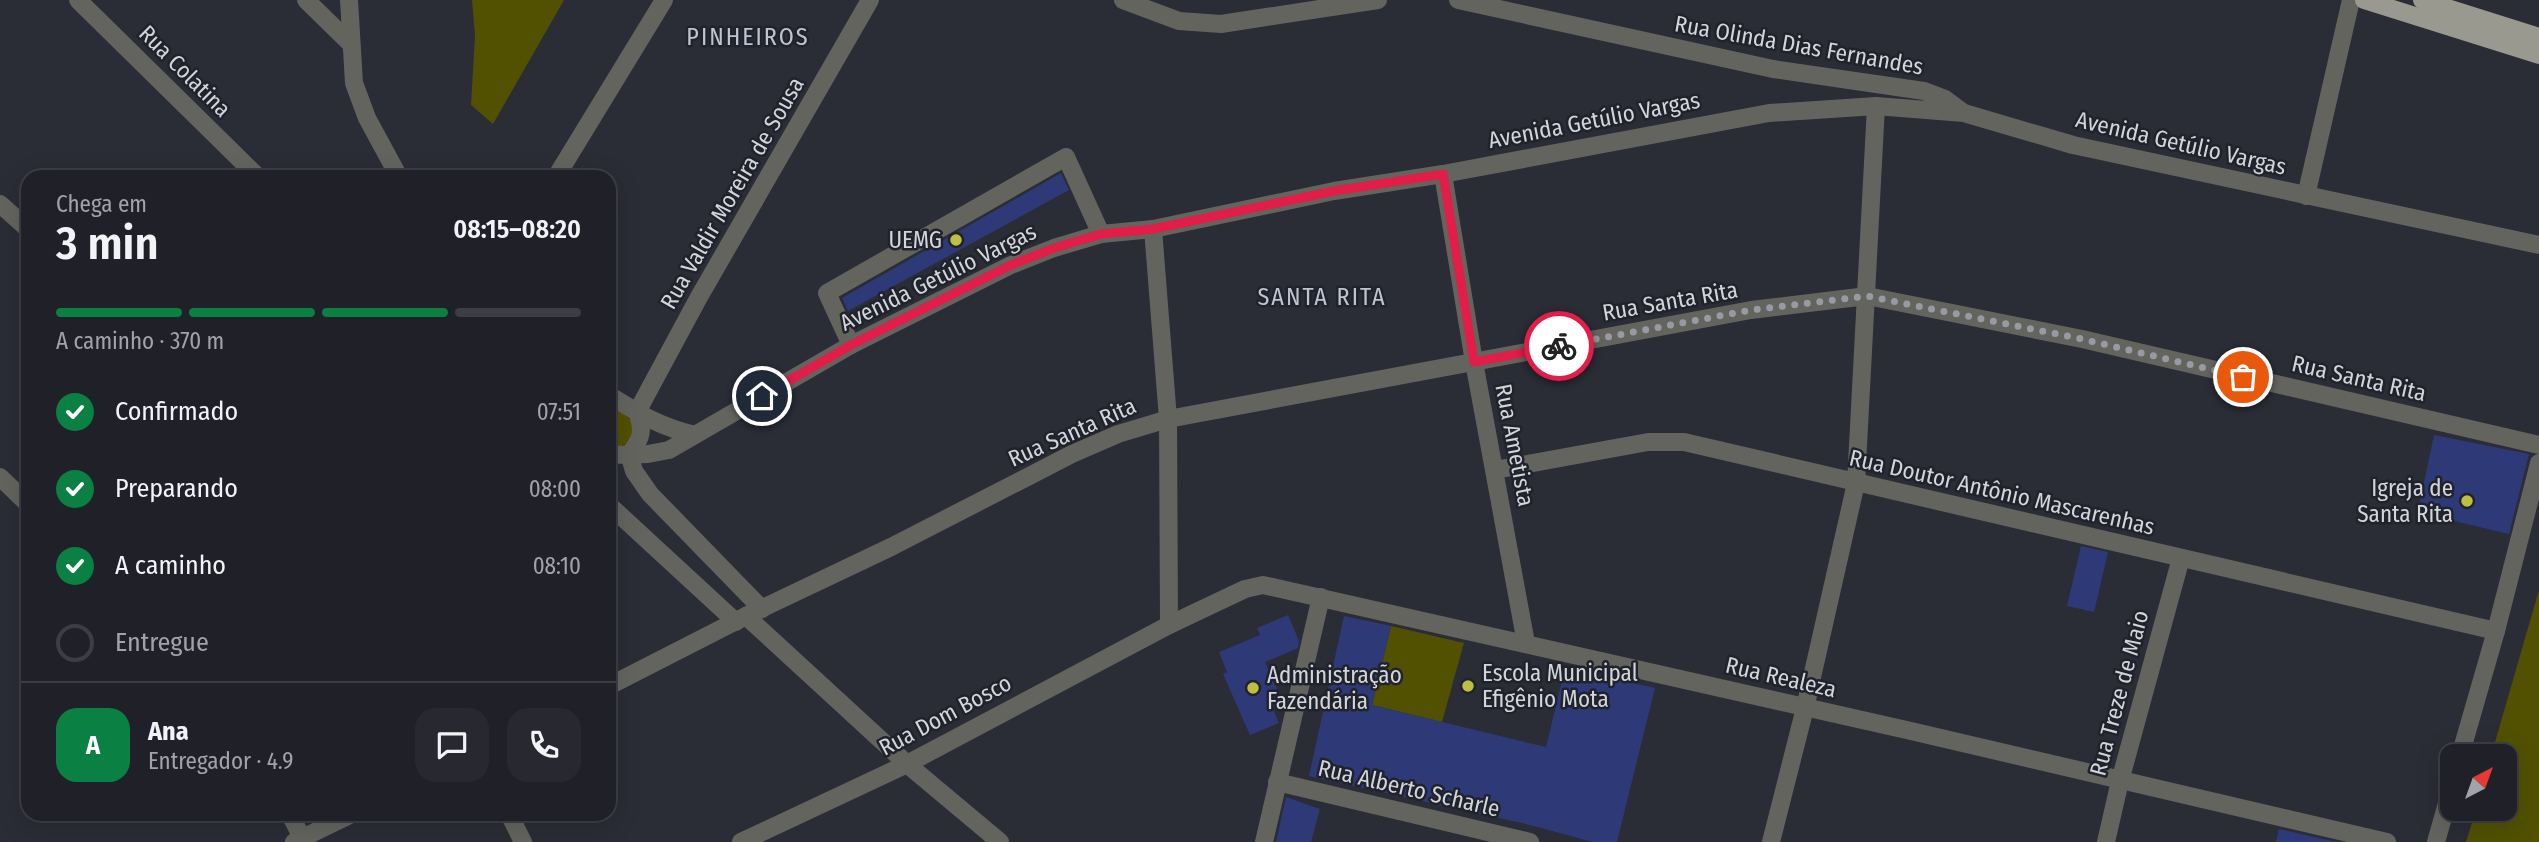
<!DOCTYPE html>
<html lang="pt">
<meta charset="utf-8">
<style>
body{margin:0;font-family:"Fira Sans Condensed",sans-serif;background:#282930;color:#f1f3f6;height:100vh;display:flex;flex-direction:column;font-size:26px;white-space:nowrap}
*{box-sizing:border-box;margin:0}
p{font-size:23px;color:#a2a3a8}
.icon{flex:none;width:38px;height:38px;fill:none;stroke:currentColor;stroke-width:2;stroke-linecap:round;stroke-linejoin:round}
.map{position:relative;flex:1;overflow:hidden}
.sheet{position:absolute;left:21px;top:170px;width:595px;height:651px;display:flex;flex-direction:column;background:#202128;border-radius:21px;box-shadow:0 7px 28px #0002,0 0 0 2px #3d3e45}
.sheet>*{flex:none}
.needle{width:46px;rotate:41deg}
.buttons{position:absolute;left:2440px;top:744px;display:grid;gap:14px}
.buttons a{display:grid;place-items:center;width:77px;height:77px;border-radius:14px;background:#202128;box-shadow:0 7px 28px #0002,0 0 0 2px #3d3e45;font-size:35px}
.pin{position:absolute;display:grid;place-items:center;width:60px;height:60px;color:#fff;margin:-30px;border:4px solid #fff;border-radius:50%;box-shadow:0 2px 7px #0007}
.courier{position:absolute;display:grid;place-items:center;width:70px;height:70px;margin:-35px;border:5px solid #e11d48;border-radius:50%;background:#fff;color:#222;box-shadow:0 2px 9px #0007}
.overview em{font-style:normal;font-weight:600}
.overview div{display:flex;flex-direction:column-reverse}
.overview{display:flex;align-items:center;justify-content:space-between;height:119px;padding:0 35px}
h1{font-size:46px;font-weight:600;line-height:52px}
.bar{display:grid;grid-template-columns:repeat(4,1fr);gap:10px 7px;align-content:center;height:84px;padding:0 35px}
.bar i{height:9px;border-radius:5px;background:#3d3e45}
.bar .active{background:#0b8043}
.bar p{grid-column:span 4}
.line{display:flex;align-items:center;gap:18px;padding:0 35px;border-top:2px solid #3d3e45}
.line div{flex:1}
.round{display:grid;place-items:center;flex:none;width:74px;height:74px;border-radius:21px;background:#282930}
ol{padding:0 35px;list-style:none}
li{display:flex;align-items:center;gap:21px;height:77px}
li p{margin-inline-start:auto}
li .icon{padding:7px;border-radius:50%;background:#0b8043;color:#fff;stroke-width:4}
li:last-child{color:#a2a3a8}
li i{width:38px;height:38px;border:4px solid #3d3e45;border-radius:50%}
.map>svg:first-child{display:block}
</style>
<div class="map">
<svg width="2539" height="842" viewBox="0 0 2539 842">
<rect width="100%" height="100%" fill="#2a2c36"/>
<g fill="#515101">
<path d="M472,0h92l-71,124 -22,-19 4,-69z"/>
<path d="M609,403l15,9 9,11c-1,16 -6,26 -24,25z"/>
<path d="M2539,590v252h-73l10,-33 28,-1v-52h-13z"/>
<path d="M1391,626l73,17 -22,79 -70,-17z"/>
</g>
<g fill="#2e3a78">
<path d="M1061,173l8,17 -221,121 -6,-13z"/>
<path d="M2434,435l95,19 -20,80 -63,-15 2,-7 -29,-6z"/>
<path d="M2081,546l27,6 -14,60 -27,-6z"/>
<path d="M1288,615l11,26 -1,7 -33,14 18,40 -11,5 7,16 -29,12 -27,-61 4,-2 -8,-20 41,-17 -3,-7z"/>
<path d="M1344,616l47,10 -19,79 174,42 19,-79 90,20 -38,154h-24l-63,-17 -221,-49z"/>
<path d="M1286,797l34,12 -9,33h-35z"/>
<path d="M2279,829l57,13h-60z"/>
</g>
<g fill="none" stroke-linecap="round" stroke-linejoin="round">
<g stroke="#63645e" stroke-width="18">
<path d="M78,0l180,177"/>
<path d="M306,0l44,43"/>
<path d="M349,0l5,83 13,35 32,59"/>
<path d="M1123,0l56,21 42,3 157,-24"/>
<path d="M1458,0l315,69 151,22 21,8 16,12"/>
<path d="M1443,174l31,188 52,281"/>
<path d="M556,177l108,-177"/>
<path d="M2306,196l45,-196"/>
<path d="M0,204l28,25"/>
<path d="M1153,229l15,190 1,206"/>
<path d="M851,345l-24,-52 239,-136 35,77"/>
<path d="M609,395c31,19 51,32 86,40"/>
<path d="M637,412l62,-115 171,-297"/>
<path d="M629,454l5,17 16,23 112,115"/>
<path d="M629,454c13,-15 15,-24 8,-42"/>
<path d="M609,455l39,-1 21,-4 182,-105 160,-80 43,-17 47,-14 52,-5 181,-38 109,-17 326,-61 107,-7 88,7 109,32 466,100"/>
<path d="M1495,470l153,-28h36l812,189"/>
<path d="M0,477l28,27"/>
<path d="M609,505l127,117"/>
<path d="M746,616l161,148 93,78"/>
<path d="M609,686l137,-70 145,-69 181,-93 46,-20 50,-15 583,-109 116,-14 215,43 457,106"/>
<path d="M2460,756l36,-125 43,-168"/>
<path d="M1277,782l253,60"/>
<path d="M290,814l12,24"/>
<path d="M509,814l14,28"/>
<path d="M294,842l58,-28"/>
<path d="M741,842l166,-78 262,-139 76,-36 18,-4 648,146 476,111"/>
<path d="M1264,842l57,-245"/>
<path d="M1771,842l34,-134 51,-225 20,-377"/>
<path d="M2106,842l14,-61 61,-223"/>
<path d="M2436,842l16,-56"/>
</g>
<g stroke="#99998f" stroke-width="18">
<path d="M2364,0l175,55"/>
<path d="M2422,0l117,37"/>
</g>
</g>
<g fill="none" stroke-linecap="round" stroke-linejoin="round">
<path stroke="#989aa1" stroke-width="7" stroke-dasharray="0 12.6" d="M1559,346l192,-36 116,-14 215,43 161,38"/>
<path stroke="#e11d48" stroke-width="9" d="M762,396l89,-51 160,-80 43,-17 47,-14 52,-5 181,-38 109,-17 31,188 85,-16"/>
</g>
<g fill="#bfbe42" stroke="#20232c" stroke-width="2.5">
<circle cx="956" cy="240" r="7"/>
<circle cx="2467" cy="501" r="7"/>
<circle cx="1468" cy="686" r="7"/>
<circle cx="1253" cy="688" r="7"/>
</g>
<g text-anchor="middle" stroke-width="5" stroke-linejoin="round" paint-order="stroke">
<g font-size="23" fill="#d3d5db" stroke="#20232c">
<text transform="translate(1799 45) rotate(10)" y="8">Rua Olinda Dias Fernandes</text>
<text transform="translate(185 71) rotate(45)" y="8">Rua Colatina</text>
<text transform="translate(1594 120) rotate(-11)" y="8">Avenida Getúlio Vargas</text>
<text transform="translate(2181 143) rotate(13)" y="8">Avenida Getúlio Vargas</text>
<text transform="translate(732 193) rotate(-60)" y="8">Rua Valdir Moreira de Sousa</text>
<text transform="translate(938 277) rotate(-26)" y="8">Avenida Getúlio Vargas</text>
<text transform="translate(1670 301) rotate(-10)" y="8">Rua Santa Rita</text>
<text transform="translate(2359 378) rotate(13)" y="8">Rua Santa Rita</text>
<text transform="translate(1072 432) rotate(-24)" y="8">Rua Santa Rita</text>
<text transform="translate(1515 445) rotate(79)" y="8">Rua Ametista</text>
<text transform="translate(2002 492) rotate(13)" y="8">Rua Doutor Antônio Mascarenhas</text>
<text transform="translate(1781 677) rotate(13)" y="8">Rua Realeza</text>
<text transform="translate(2119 693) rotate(-75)" y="8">Rua Treze de Maio</text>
<text transform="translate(945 715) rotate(-28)" y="8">Rua Dom Bosco</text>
<text transform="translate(1409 788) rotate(13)" y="8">Rua Alberto Scharle</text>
</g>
<g font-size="23" fill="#d3d5db" stroke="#20232c" text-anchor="end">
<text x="942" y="248">UEMG</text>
<text x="2453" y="496">Igreja de<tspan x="2453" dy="26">Santa Rita</tspan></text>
<text x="1482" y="681" text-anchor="start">Escola Municipal<tspan x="1482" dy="26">Efigênio Mota</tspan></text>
<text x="1267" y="683" text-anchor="start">Administração<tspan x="1267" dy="26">Fazendária</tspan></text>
</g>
<g font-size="24" letter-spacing="2" fill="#c0c4d1" stroke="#20232c">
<text x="748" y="45">PINHEIROS</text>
<text x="1322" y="305">SANTA RITA</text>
</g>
</g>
</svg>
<div class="buttons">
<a><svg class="needle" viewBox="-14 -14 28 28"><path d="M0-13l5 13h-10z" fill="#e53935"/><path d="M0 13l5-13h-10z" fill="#a2a3a8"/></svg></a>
</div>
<div class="pin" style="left:2243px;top:377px;background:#ea580c"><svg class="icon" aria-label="bag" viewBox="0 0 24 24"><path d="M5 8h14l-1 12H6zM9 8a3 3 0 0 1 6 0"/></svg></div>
<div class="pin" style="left:762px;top:396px;background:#1f2937"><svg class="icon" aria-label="home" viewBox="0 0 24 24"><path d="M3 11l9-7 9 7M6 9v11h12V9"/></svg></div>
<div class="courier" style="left:1559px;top:346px"><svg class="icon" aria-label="bike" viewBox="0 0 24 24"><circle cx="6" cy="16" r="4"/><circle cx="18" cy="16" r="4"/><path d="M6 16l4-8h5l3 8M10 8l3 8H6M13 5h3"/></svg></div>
<section class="sheet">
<div class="overview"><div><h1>3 min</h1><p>Chega em</p></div><em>08:15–08:20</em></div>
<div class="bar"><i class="active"></i><i class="active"></i><i class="active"></i><i></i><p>A caminho · 370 m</p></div>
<ol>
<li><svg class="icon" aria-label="check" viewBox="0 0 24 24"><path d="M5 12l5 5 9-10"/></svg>Confirmado<p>07:51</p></li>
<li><svg class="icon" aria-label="check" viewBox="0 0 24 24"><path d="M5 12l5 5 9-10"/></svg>Preparando<p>08:00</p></li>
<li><svg class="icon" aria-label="check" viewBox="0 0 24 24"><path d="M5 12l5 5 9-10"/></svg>A caminho<p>08:10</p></li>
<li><i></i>Entregue</li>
</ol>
<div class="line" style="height:126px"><b class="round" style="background:#0b8043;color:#fff">A</b><div><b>Ana</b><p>Entregador · 4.9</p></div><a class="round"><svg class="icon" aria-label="chat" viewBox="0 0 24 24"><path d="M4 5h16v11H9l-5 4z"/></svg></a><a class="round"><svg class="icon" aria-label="phone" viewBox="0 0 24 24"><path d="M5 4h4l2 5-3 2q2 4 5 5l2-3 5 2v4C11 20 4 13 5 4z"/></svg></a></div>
</section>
</div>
